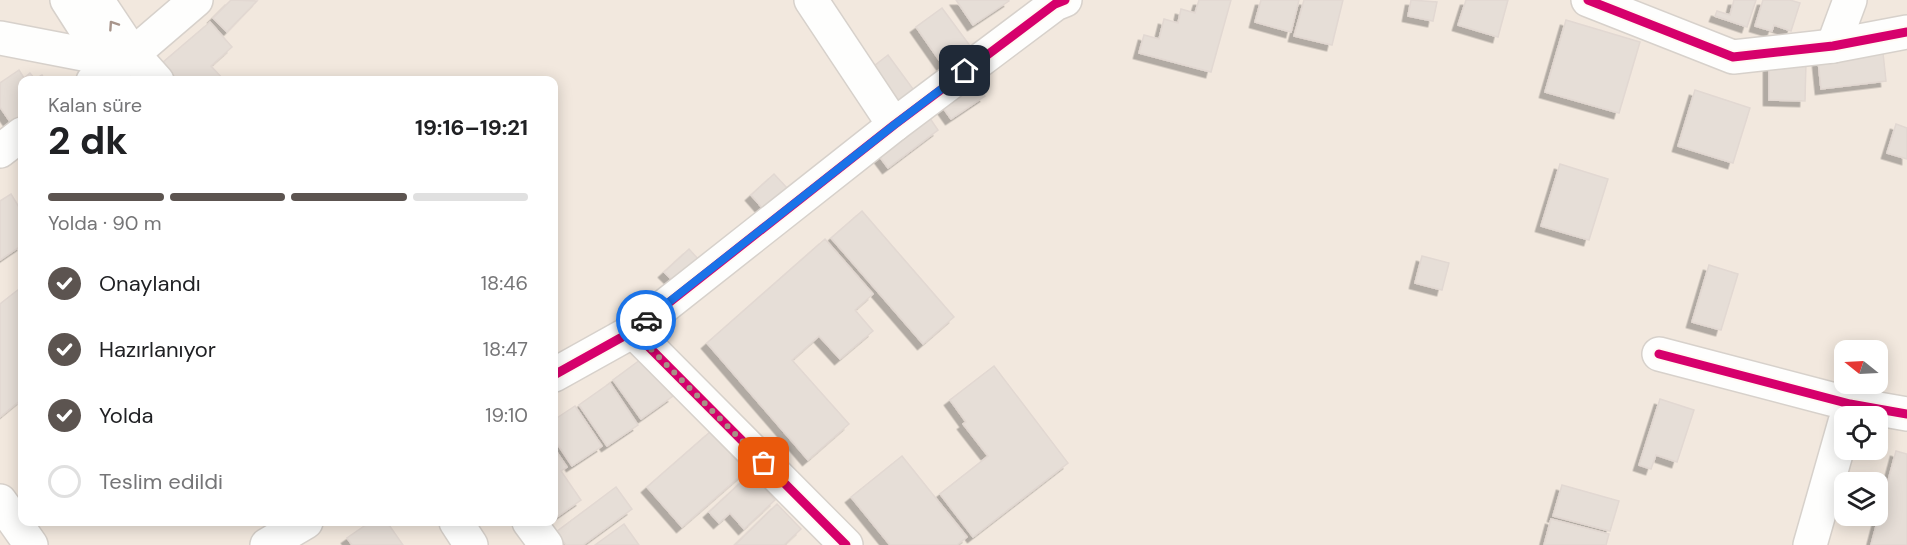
<!DOCTYPE html>
<html lang="tr">
<meta charset="utf-8">
<style>
body{margin:0;font-family:"DM Sans",sans-serif;background:#f6f6f6;color:#202124;height:100vh;display:flex;flex-direction:column;font-size:22px;white-space:nowrap}
*{box-sizing:border-box;margin:0}
p{font-size:20px;color:#757577}
.icon{flex:none;width:33px;height:33px;fill:none;stroke:currentColor;stroke-width:2;stroke-linecap:round;stroke-linejoin:round}
.map{position:relative;flex:1;overflow:hidden}
.side{position:absolute;left:18px;top:76px;width:540px;height:450px;display:flex;flex-direction:column;background:#fff;border-radius:12px;box-shadow:0 3px 15px #0003}
.side>*{flex:none}
.needle{width:39px;rotate:288deg}
.tools{position:absolute;left:1834px;top:340px;display:grid;gap:12px}
.tools a{display:grid;place-items:center;width:54px;height:54px;border-radius:12px;background:#fff;box-shadow:0 3px 15px #0003;font-size:30px}
.pin{position:absolute;display:grid;place-items:center;width:51px;height:51px;color:#fff;margin:-26px;border-radius:12px;box-shadow:0 3px 9px #0006}
.courier{position:absolute;display:grid;place-items:center;width:60px;height:60px;margin:-30px;border:4px solid #1a73e8;border-radius:50%;background:#fff;color:#222;box-shadow:0 2px 8px #0007}
.overview em{font-style:normal;font-weight:700}
.overview div{display:flex;flex-direction:column-reverse}
.overview{display:flex;align-items:center;justify-content:space-between;height:102px;padding:0 30px}
h1{font-size:39px;font-weight:700;line-height:45px}
.bar{display:grid;grid-template-columns:repeat(4,1fr);gap:9px 6px;align-content:center;height:72px;padding:0 30px}
.bar i{height:8px;border-radius:4px;background:#e0e0e0}
.bar .on{background:#5c5450}
.bar p{grid-column:span 4}
ol{padding:0 30px;list-style:none}
li{display:flex;align-items:center;gap:18px;height:66px}
li p{margin-inline-start:auto}
li .icon{padding:6px;border-radius:50%;background:#5c5450;color:#fff;stroke-width:4}
li:last-child{color:#757577}
li i{width:33px;height:33px;border:3px solid #e0e0e0;border-radius:50%}
.map>svg:first-child{display:block}
</style>
<div class="map">
<svg width="1907" height="545" viewBox="0 0 1907 545">
<defs>
<filter id="shadow"><feDropShadow dx="-5.5" dy="5.5" stdDeviation="0" flood-color="#0004"/></filter>
</defs>
<rect width="100%" height="100%" fill="#f9f5f0"/>
<path fill="#f2e8de" fill-rule="evenodd" d="M0,0h1907v545h-1907zM22,81h532v441h-532zM1845,351h33v33h-33zM1845,417h33v33h-33zM1845,483h33v33h-33z"/>
<g fill="#e6ded7" stroke="#e2d8d2" stroke-width="1.5" filter="url(#shadow)">
<path d="M231,0l26,1 -30,31 -14,-14z"/>
<path d="M956,0h52l1,1 -36,24z"/>
<path d="M1199,0h32l-20,72 -72,-19 5,-18 15,4 5,-20 14,4 3,-14 14,4z"/>
<path d="M1261,0h38l-8,32 -36,-10z"/>
<path d="M1304,0h39l-11,45 -38,-9z"/>
<path d="M1411,0l26,2 -4,19 -25,-5z"/>
<path d="M1466,0h42l-10,37 -40,-12z"/>
<path d="M1734,0h22l-9,27 -32,-11 2,-5 13,4z"/>
<path d="M1763,0h27l10,3 -9,28 -17,-6 -2,6 -17,-5z"/>
<path d="M942,8l29,39 -27,20 -28,-40z"/>
<path d="M1566,20l74,22 -21,71 -74,-21z"/>
<path d="M210,22l22,25 -21,19 14,15h-47l-16,-18z"/>
<path d="M1883,53l3,28 -65,8 -3,-29z"/>
<path d="M888,55l28,38 -15,11 -27,-38z"/>
<path d="M1769,61l37,1 -1,39 -36,-1z"/>
<path d="M19,70l5,8 6,-5 5,6 7,-4 4,6h-24v47l-5,4 -17,-25v-24z"/>
<path d="M975,82l10,14 -34,23 -10,-14z"/>
<path d="M1695,90l55,18 -17,55 -55,-17z"/>
<path d="M927,114l11,16 -50,38 -12,-16z"/>
<path d="M1896,124l11,4v31l-20,-6z"/>
<path d="M1560,164l48,15 -19,61 -48,-14z"/>
<path d="M774,174l14,15 -24,21 -13,-15z"/>
<path d="M11,194l11,18v33l-22,15v-59z"/>
<path d="M862,211l92,106 -31,27 -92,-106z"/>
<path d="M825,239l48,55 -18,16 18,21 -33,28 -21,-23 -27,24 57,64 -41,36 -101,-117z"/>
<path d="M689,249l11,12 -24,23 -12,-12z"/>
<path d="M1422,256l27,7 -7,27 -27,-7z"/>
<path d="M1709,265l29,9 -17,56 -29,-8z"/>
<path d="M19,289l3,4v106l-22,18v-113z"/>
<path d="M644,357l29,39 -32,23 -28,-39z"/>
<path d="M994,366l74,97 -95,74 -33,-43 48,-38 -25,-32 3,-2 -16,-22z"/>
<path d="M610,383l28,42 -31,21 -28,-41z"/>
<path d="M1660,399l34,11 -17,52 -21,-7 -5,14 -12,-4z"/>
<path d="M575,406l27,40 -30,20 -18,-27v-19z"/>
<path d="M711,431l35,40 -64,56 -35,-40z"/>
<path d="M554,448l13,19 -6,4 20,29 -27,19z"/>
<path d="M1896,451l11,3v91h-36z"/>
<path d="M902,456l65,81 -10,8h-67l-39,-48z"/>
<path d="M751,473l24,27 -31,29 -14,-16 -11,10 -10,-11z"/>
<path d="M1562,485l57,16 -9,30 -57,-15z"/>
<path d="M616,487l16,22 -49,36h-17l-10,-13z"/>
<path d="M777,504l24,25 -17,16h-49z"/>
<path d="M1551,519l58,15 -3,11h-62z"/>
<path d="M370,522h17l16,23h-51l-5,-7z"/>
<path d="M624,524l15,21h-44z"/>
</g>
<g fill="none" stroke-linecap="round" stroke-linejoin="round">
<defs>
<g id="minor">
<path d="M67,0l44,69"/>
<path d="M97,0l36,54 24,27"/>
<path d="M811,0l83,125"/>
<path d="M1588,0l145,57 100,-11 74,-14"/>
<path d="M0,38l104,20"/>
<path d="M1833,46l17,-46"/>
<path d="M93,81l40,-27 63,-54"/>
<path d="M0,151l22,-17"/>
<path d="M633,331l213,214"/>
<path d="M1659,354l191,50 57,10"/>
<path d="M554,375l79,-44 261,-206 161,-121 10,-4"/>
<path d="M0,501l31,44"/>
<path d="M456,522l15,23"/>
<path d="M529,522l17,23"/>
<path d="M267,545l39,-23"/>
<path d="M1810,545l35,-123"/>
</g>
</defs>
<use href="#minor" stroke="#d7d1cb" stroke-width="36"/>
<use href="#minor" stroke="#fefefd" stroke-width="33"/>
<defs>
<g id="cycleway">
<path d="M1588,0l145,57 100,-11 74,-14"/>
<path d="M633,331l213,214"/>
<path d="M1659,354l191,50 57,10"/>
<path d="M554,375l79,-44 261,-206 161,-121 10,-4"/>
</g>
</defs>
<use href="#cycleway" stroke="#fffaf3" stroke-width="13"/>
<use href="#cycleway" stroke="#d6006c" stroke-width="9"/>
</g>
<defs><path id="oneway-chevron" d="M-2-3.5L2.5 0L-2 3.5" fill="none" stroke-width="1.6" stroke-linecap="round" stroke-linejoin="round" transform="scale(1.5)"/></defs>
<use stroke="#a8958b" href="#oneway-chevron" transform="translate(113 25) rotate(-124)"/>
<g fill="none" stroke-linecap="round" stroke-linejoin="round">
<path stroke="#a69286" stroke-width="6" stroke-dasharray="0 10.8" d="M646,320l-13,11 131,132"/>
<path stroke="#1a73e8" stroke-width="8" d="M646,320l248,-195 71,-54"/>
</g>
</svg>
<div class="tools">
<a><svg class="needle" viewBox="-14 -14 28 28"><path d="M0-13l5 13h-10z" fill="#e53935"/><path d="M0 13l5-13h-10z" fill="#757577"/></svg></a>
<a><svg class="icon" aria-label="locate" viewBox="0 0 24 24"><circle cx="12" cy="12" r="6"/><path d="M12 2v4M12 18v4M2 12h4M18 12h4"/></svg></a>
<a><svg class="icon" aria-label="layers" viewBox="0 0 24 24"><path d="M12 4l9 5-9 5-9-5zM3 14l9 5 9-5"/></svg></a>
</div>
<div class="pin" style="left:764px;top:463px;background:#ea580c"><svg class="icon" aria-label="bag" viewBox="0 0 24 24"><path d="M5 8h14l-1 12H6zM9 8a3 3 0 0 1 6 0"/></svg></div>
<div class="pin" style="left:965px;top:71px;background:#1f2937"><svg class="icon" aria-label="home" viewBox="0 0 24 24"><path d="M3 11l9-7 9 7M6 9v11h12V9"/></svg></div>
<div class="courier" style="left:646px;top:320px"><svg class="icon" aria-label="car" viewBox="0 0 24 24"><path d="M5 17H2v-5l4-1 3-4h7l3 4 3 1v5h-3M9 17h6M6 11h13"/><circle cx="7" cy="17" r="2"/><circle cx="17" cy="17" r="2"/></svg></div>
<section class="side">
<div class="overview"><div><h1>2 dk</h1><p>Kalan süre</p></div><em>19:16–19:21</em></div>
<div class="bar"><i class="on"></i><i class="on"></i><i class="on"></i><i></i><p>Yolda · 90 m</p></div>
<ol>
<li><svg class="icon" aria-label="check" viewBox="0 0 24 24"><path d="M5 12l5 5 9-10"/></svg>Onaylandı<p>18:46</p></li>
<li><svg class="icon" aria-label="check" viewBox="0 0 24 24"><path d="M5 12l5 5 9-10"/></svg>Hazırlanıyor<p>18:47</p></li>
<li><svg class="icon" aria-label="check" viewBox="0 0 24 24"><path d="M5 12l5 5 9-10"/></svg>Yolda<p>19:10</p></li>
<li><i></i>Teslim edildi</li>
</ol>
</section>
</div>
